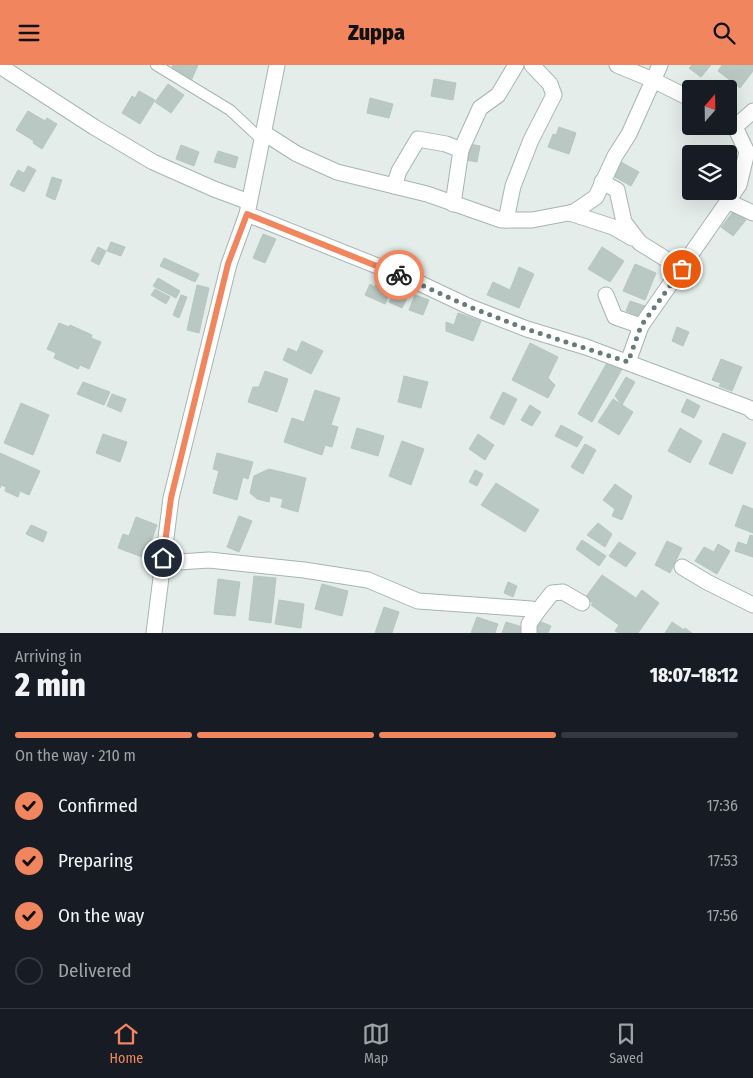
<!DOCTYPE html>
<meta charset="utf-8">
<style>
body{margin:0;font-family:"Fira Sans Condensed",sans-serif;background:#20242c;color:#f1f3f6;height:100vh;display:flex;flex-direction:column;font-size:19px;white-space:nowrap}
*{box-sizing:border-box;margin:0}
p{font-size:16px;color:#9ea1a6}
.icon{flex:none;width:28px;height:28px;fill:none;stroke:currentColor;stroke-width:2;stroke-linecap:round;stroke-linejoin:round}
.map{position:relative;height:568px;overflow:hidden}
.sheet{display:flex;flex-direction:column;background:#171b24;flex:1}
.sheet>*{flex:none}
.needle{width:32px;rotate:20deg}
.fabs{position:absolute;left:682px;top:15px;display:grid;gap:10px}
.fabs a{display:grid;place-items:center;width:55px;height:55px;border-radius:5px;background:#171b24;box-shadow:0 5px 20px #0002;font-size:25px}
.pin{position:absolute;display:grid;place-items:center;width:42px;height:42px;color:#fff;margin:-21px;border:2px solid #fff;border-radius:50%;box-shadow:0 1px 5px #0007}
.courier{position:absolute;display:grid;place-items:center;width:50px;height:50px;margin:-25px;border:4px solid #f1865e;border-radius:50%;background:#fff;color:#222;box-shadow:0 1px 6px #0007}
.headline em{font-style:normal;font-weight:800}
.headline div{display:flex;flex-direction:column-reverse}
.headline{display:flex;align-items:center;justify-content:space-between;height:85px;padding:0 15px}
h1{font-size:32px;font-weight:800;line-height:38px}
.bar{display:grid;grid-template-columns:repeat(4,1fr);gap:8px 5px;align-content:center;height:60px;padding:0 15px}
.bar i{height:6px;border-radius:4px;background:#363941}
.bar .on{background:#f1865e}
.bar p{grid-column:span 4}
ol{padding:0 15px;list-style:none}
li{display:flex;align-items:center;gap:15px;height:55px}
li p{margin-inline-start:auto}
li .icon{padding:5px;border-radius:50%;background:#f1865e;color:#111;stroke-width:4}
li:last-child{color:#9ea1a6}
li i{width:28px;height:28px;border:2px solid #363941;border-radius:50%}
header{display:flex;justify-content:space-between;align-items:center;height:65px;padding:0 15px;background:#f1865e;color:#111;font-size:22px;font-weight:800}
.dock{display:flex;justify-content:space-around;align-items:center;height:70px;border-top:1px solid #363941;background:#171b24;font-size:14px;color:#9ea1a6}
.dock a{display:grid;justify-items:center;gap:2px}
.dock .on{color:#f1865e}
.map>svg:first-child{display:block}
</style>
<header><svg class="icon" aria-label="menu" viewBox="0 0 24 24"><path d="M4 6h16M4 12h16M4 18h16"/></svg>Zuppa<svg class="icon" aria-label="search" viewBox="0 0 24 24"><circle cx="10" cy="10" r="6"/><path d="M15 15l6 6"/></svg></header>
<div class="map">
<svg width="753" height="568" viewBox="0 0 753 568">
<rect width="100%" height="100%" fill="#e4ede9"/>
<g fill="#b9c8c2" stroke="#b6c7c0">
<path d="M173,0h25l-7,16 -21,-8z"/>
<path d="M692,0h19l-10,12 -12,-9z"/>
<path d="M722,0h31v6l-13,17 -22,-17z"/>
<path d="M434,14l22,4 -3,17 -22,-4z"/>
<path d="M168,19l16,11 -13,18 -16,-11z"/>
<path d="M139,26l16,9 -15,24 -18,-11 10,-17 3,2z"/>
<path d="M370,33l23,6 -4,14 -22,-5z"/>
<path d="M28,46l17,10 2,-3 10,6 -15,25 -9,-6 1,-2 -18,-11z"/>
<path d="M559,62l17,6 -7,21 -21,-7 5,-13 3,1z"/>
<path d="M469,79l11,2 -3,16 -11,-2z"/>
<path d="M181,80l18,7 -5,14 -18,-7z"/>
<path d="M218,86l20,6 -3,11 -21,-6z"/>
<path d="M621,97l18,10 -8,14 -18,-10z"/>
<path d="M28,101l8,4 -12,22 -14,-7 8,-15 6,3z"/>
<path d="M52,112l10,3 -7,20 -9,-4z"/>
<path d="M734,146l12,9 -13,16 -12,-9z"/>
<path d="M263,169l13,5 -11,24 -12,-5z"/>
<path d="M111,177l14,5 -4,9 -14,-5z"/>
<path d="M98,182l8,4 -7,14 -8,-4z"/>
<path d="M602,182l22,14 -14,21 -22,-13z"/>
<path d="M164,193l35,16 -4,8 -35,-16z"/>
<path d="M635,199l21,9 -11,27 -22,-9z"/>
<path d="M519,202l15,7 -15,34 -32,-13 6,-13 17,8z"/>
<path d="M158,213l22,13 -4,7 -23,-12z"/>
<path d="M378,214l15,6 -8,19 -20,-9 5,-11 5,3z"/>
<path d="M197,220l12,3 -10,45 -12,-3z"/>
<path d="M398,220l12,7 -8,16 -13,-6z"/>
<path d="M155,224l15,8 -4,7 -15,-9z"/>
<path d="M181,230l6,2 -8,21 -6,-3z"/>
<path d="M415,230l14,5 -6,15 -14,-5z"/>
<path d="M630,236l15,5 -4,11 -15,-6z"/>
<path d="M458,248l23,8 -8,20 -27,-10v-9l8,3z"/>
<path d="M59,258l10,4 1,-2 22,10 -1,3 10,4 -12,27 -9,-4 -2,4 -24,-11 2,-5 -9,-4z"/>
<path d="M677,262l12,5 -6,14 -11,-5z"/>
<path d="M302,276l21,10 -12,23 -28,-14 5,-12 9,4z"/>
<path d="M530,278l28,14 -10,21 7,7 -7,13 -36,-18z"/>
<path d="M721,294l21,8 -10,24 -13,-5 2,-3 -9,-3z"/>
<path d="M608,296l14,8 -30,53 -14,-8z"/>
<path d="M265,306l23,8 -11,33 -29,-10 5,-15h6z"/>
<path d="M404,311l24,6 -7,26 -23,-6z"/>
<path d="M626,312l9,5 -13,23 -7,-9z"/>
<path d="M83,317l27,10 -6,13 -27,-11z"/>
<path d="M315,325l25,8 -9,27 7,2 -6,20 -7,-2 -3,10 -38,-13 8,-24 12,4z"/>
<path d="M503,327l14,7 -13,26 -14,-7z"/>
<path d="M112,329l14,5 -5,13 -14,-6z"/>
<path d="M613,334l20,13 -14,23 -21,-13z"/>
<path d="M687,334l13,7 -6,12 -13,-6z"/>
<path d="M21,338l28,12 -16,40 -29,-12z"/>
<path d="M530,340l11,7 -9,14 -11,-6z"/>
<path d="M561,360l22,12 -6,10 -22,-11z"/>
<path d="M357,363l27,8 -6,20 -27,-8z"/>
<path d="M680,363l22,13 -12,22 -22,-12z"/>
<path d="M723,368l23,10 -14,31 -23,-10z"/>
<path d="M103,369l24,8 -7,20 -24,-9z"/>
<path d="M478,369l16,11 -9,15 -16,-11z"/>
<path d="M402,376l22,8 -13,36 -22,-9z"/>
<path d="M585,379l11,6 -13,24 -12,-7z"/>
<path d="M0,388l40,18 -11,24 -9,-4 -2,6 -13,-6 1,-4 -5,-2 -1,3z"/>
<path d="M217,388l36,9 -5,17 -5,-2 -6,23 -24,-7 6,-22 -6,-2z"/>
<path d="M269,404l37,9 -8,34 -17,-5 2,-8 -13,-3 -1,6 -12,-3 -7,-6 4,-17z"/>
<path d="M475,405l8,4 -6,12 -8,-4z"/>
<path d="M496,418l43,27 -14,22 -44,-27z"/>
<path d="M615,419l17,12 -10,24 -10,-4 3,-7 -12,-9z"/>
<path d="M743,440l10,4v24l-18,-7z"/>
<path d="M239,451l13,5 -13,31 -12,-5z"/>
<path d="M136,452l21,8 -12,33 -27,-10 5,-14 6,2z"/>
<path d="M598,458l14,11 -7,13 -18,-12z"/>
<path d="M31,460l16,7 -4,10 -17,-8z"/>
<path d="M750,470l3,1v21l-18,-6 3,-9 9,3z"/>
<path d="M582,475l24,16 -7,10 -23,-17z"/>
<path d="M667,476l15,7 -12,25 -15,-8z"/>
<path d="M619,477l17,11 -10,14 -17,-11z"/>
<path d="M718,479l12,7 -13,23 -22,-13 9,-14 10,5z"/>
<path d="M602,510l34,23 6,-8 17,13 -21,30h-19l-4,-2 4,-6 -28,-20 2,-2 -8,-5z"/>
<path d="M254,511l22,2 -5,45 -22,-3z"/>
<path d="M218,514l22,3 -5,34 -21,-2z"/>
<path d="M508,517l9,4 -4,11 -9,-4z"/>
<path d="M322,519l26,7 -6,25 -27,-7z"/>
<path d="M279,535l25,4 -3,24 -26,-4z"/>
<path d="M384,542l15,5 -7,21h-17z"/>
<path d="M477,552l21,7 -3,9h-24z"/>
<path d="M539,556l12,5 -3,7h-14z"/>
<path d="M506,557l20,6 -2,5h-22z"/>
<path d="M672,557l12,8 1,-2 7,5h-27z"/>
</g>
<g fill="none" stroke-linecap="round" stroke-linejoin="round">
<defs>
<path id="lane" d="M156,0l74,45 32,30"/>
<g id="street">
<path d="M617,0l36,15 38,19"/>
<path d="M0,1l94,61 59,35 61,27 35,13"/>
<path d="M735,62l18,-16"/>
<path d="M264,68l33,21 40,18 90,22 74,26h31l42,-8 22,-15 19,-41 14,-22 31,-69"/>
<path d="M461,85l19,-42 18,-13 18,-30"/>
<path d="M602,117l15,8 7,32 16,21 42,26"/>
<path d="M394,121l5,-15 19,-32 28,5 15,6 -8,54"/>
<path d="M727,136l26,12"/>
<path d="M570,148l43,14 19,11"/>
<path d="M247,149l168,67 55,26 57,22 59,18 163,61 4,4"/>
<path d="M506,155l7,-34 18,-46 23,-45 -4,-11 -18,-19"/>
<path d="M606,230l9,22 26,9"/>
<path d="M628,297l13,-36 98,-141 8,-33 -12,-25 -6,-4"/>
<path d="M163,498l46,-3 95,10 64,10 50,21 113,8 6,3 -8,12v9"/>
<path d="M682,502l25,15 46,23"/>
<path d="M537,547l15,-19 11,-1 19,11"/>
<path d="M154,568l17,-135 58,-234 18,-50 30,-149"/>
</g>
</defs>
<use href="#lane" stroke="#a6b5b0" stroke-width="12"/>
<use href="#street" stroke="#a6b5b0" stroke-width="17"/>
<use href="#lane" stroke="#fff" stroke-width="10"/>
<use href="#street" stroke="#fff" stroke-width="15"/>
</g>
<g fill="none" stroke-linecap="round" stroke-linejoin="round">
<path stroke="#677c76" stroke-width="5" stroke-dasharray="0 9" d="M399,210l71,32 56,22 102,33 13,-36 41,-57"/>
<path stroke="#f1865e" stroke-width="6" d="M163,493l8,-60 57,-234 19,-50 152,61"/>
</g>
</svg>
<div class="fabs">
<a><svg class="needle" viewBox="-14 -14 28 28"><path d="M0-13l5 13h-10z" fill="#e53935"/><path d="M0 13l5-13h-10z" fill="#9ea1a6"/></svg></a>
<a><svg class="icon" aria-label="layers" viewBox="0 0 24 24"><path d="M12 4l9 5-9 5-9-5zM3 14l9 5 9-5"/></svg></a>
</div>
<div class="pin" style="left:682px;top:204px;background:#ea580c"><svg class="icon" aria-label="bag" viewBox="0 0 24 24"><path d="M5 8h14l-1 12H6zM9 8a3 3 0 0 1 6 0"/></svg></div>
<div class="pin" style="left:163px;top:493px;background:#1f2937"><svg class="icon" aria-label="home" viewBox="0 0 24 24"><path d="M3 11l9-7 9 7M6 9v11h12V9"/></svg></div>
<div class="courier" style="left:399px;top:210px"><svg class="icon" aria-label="bike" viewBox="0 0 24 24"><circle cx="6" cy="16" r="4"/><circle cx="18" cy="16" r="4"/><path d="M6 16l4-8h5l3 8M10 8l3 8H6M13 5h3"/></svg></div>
</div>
<section class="sheet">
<div class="headline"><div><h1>2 min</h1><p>Arriving in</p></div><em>18:07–18:12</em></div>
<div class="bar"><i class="on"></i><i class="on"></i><i class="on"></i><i></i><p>On the way · 210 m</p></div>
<ol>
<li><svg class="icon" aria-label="check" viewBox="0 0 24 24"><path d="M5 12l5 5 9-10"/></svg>Confirmed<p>17:36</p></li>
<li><svg class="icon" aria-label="check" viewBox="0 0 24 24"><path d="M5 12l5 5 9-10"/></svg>Preparing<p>17:53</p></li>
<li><svg class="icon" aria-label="check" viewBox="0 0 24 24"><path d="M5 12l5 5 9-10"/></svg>On the way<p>17:56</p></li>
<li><i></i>Delivered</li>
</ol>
</section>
<nav class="dock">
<a class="on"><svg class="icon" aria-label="home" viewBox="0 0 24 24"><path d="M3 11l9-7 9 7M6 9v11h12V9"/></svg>Home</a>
<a><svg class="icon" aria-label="map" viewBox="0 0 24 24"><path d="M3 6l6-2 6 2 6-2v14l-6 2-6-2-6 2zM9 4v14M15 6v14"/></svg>Map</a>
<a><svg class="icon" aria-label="saved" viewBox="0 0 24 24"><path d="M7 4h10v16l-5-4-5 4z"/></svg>Saved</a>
</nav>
